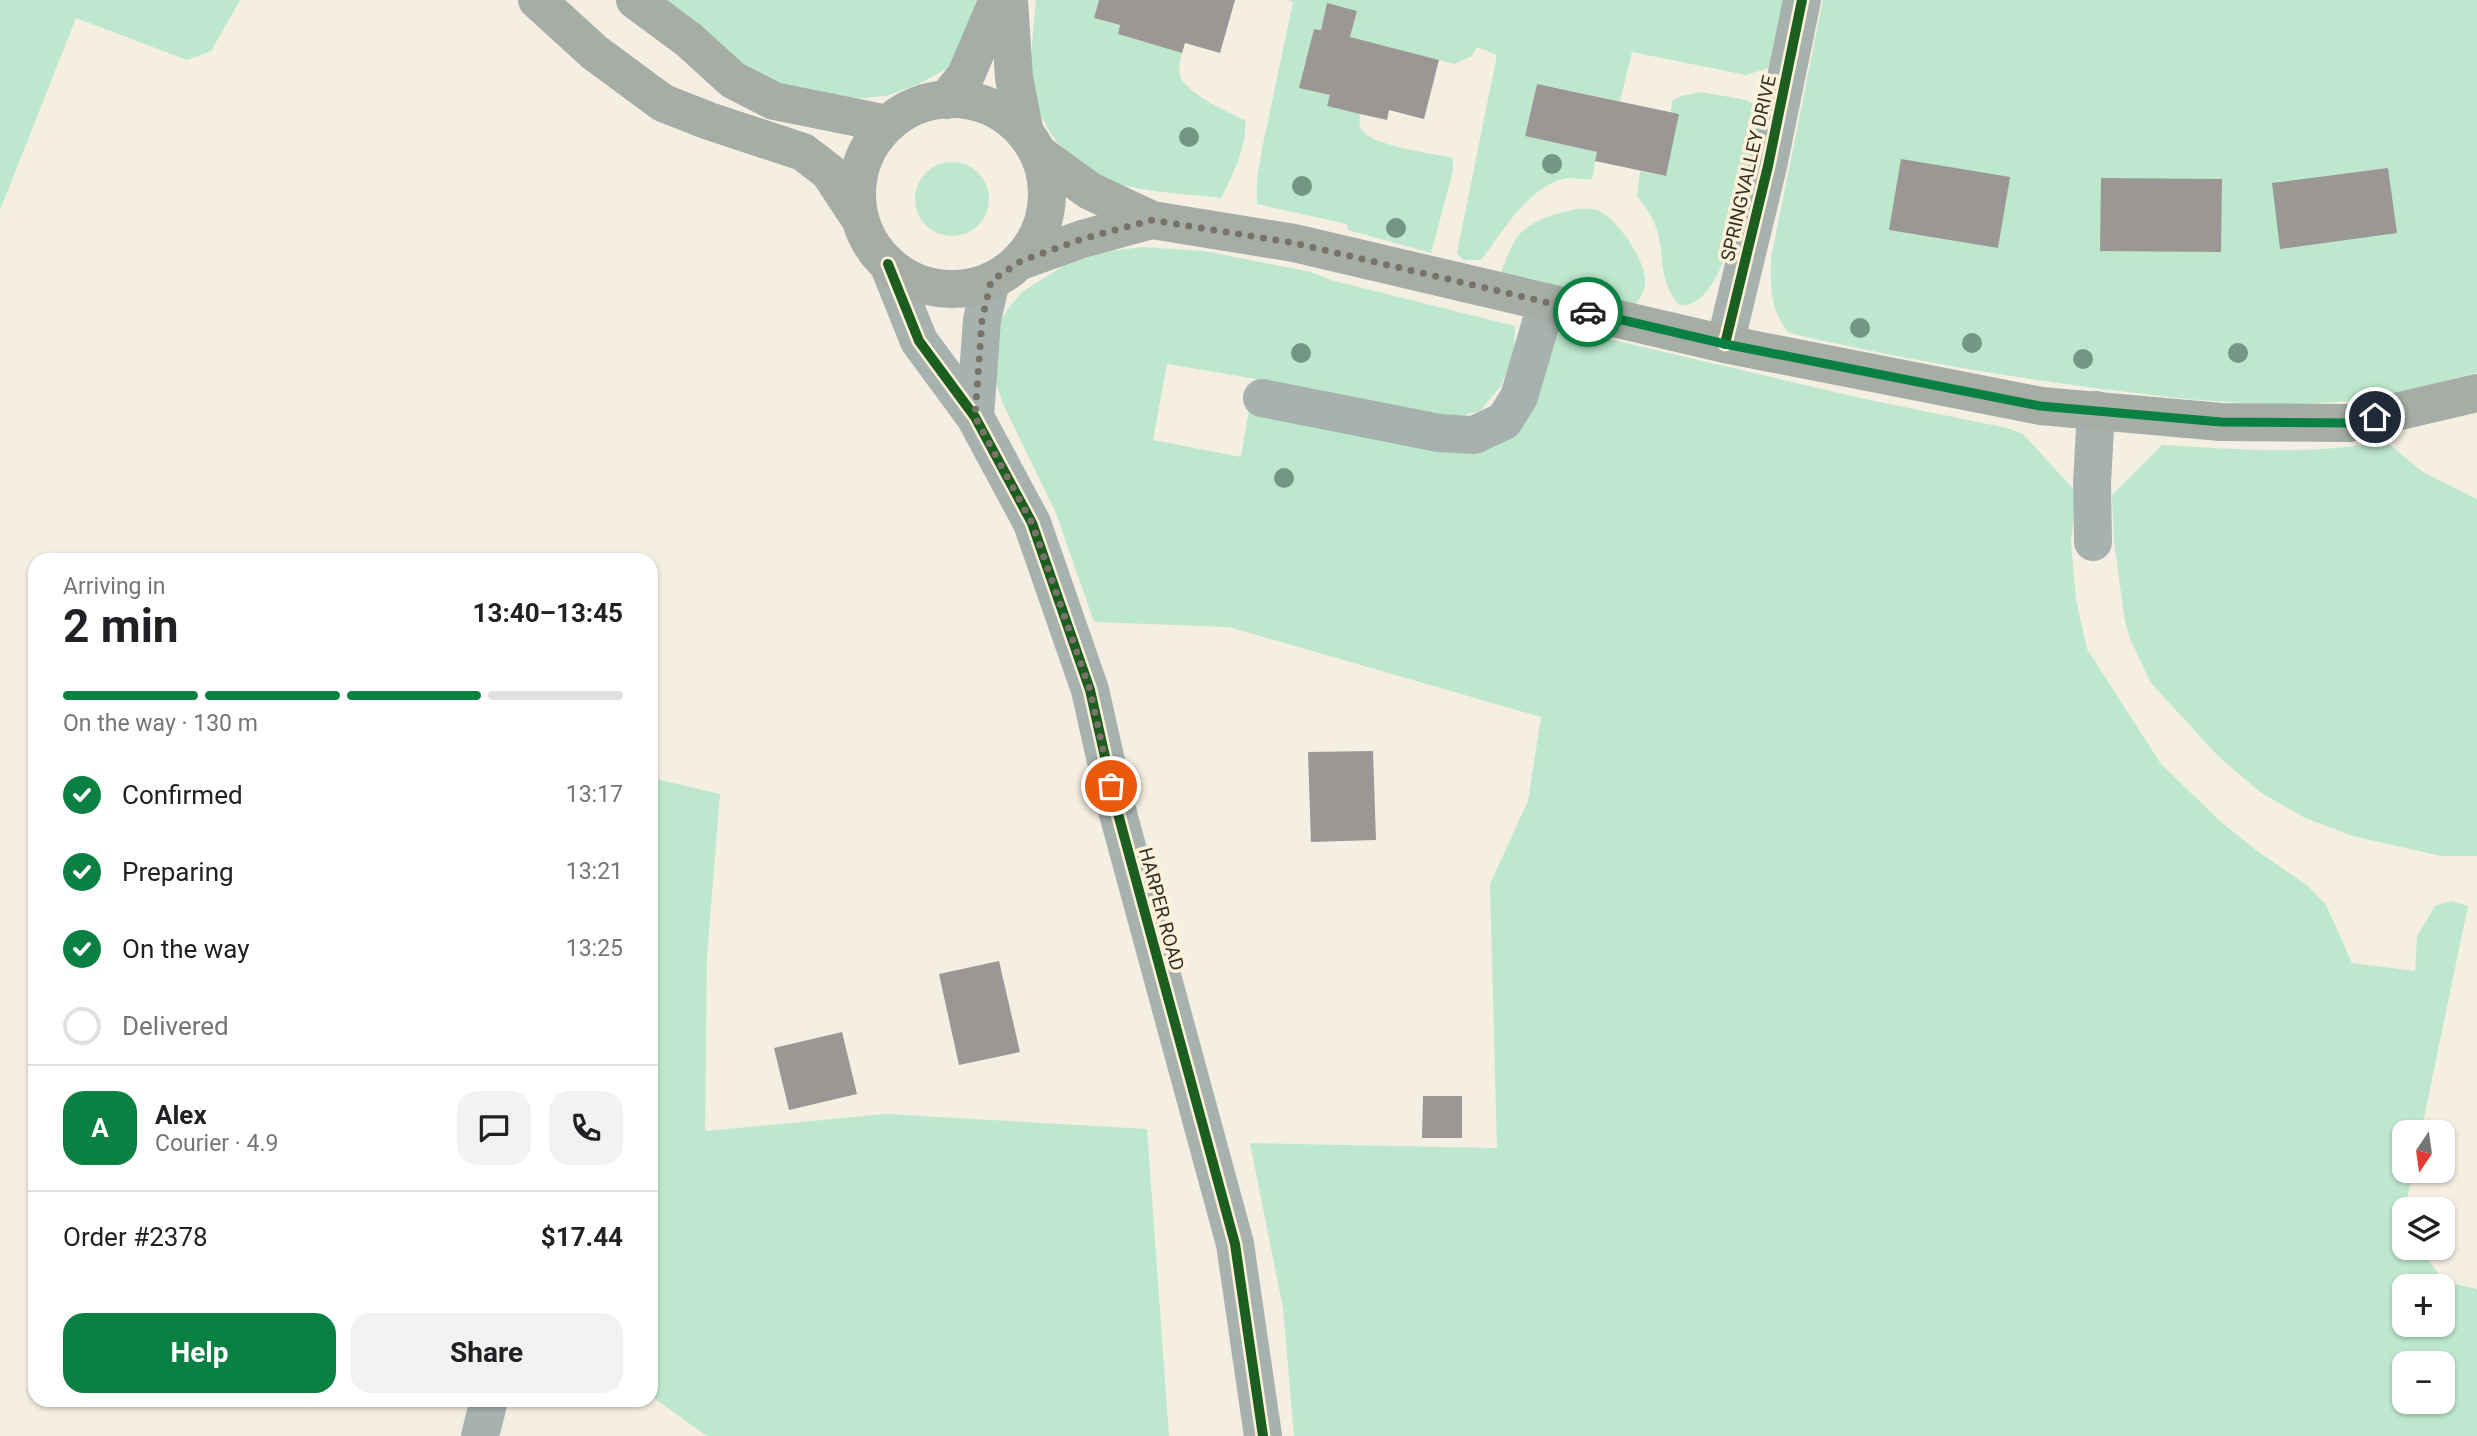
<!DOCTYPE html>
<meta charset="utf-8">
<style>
body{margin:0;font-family:Roboto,sans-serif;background:#f2f2f2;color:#202124;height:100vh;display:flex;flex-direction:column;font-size:26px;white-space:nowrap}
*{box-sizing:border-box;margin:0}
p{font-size:23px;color:#757577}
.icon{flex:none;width:38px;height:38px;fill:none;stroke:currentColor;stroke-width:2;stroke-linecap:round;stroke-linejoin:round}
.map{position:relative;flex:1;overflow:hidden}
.drawer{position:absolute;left:28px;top:553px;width:630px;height:854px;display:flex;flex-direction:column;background:#fff;border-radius:21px;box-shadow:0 2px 5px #0004}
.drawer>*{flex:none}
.needle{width:46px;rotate:193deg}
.fabs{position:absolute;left:2392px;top:1120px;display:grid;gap:14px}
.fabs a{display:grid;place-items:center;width:63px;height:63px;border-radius:14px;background:#fff;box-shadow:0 2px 5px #0004;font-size:35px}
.pin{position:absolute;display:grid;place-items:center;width:60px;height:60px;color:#fff;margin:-30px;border:4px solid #fff;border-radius:50%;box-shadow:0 2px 7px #0007}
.courier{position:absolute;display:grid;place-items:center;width:70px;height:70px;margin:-35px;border:5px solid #0b8043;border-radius:50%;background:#fff;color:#222;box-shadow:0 2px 9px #0007}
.overview em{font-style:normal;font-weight:700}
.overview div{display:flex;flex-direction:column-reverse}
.overview{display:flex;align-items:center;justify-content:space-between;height:119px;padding:0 35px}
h1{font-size:46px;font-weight:700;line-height:52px}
.bar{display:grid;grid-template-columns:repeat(4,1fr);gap:10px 7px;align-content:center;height:84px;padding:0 35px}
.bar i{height:9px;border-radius:5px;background:#e0e0e0}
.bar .current{background:#0b8043}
.bar p{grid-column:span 4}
.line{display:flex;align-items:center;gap:18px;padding:0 35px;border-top:2px solid #e0e0e0}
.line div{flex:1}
.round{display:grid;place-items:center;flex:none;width:74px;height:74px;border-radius:21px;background:#f2f2f2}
ol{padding:0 35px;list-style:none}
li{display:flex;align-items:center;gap:21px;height:77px}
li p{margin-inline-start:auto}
li .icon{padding:7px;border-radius:50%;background:#0b8043;color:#fff;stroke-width:4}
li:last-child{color:#757577}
li i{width:38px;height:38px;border:4px solid #e0e0e0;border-radius:50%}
.primary-button{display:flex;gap:14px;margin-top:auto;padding:14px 35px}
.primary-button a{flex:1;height:80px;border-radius:21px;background:#0b8043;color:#fff;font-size:28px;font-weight:700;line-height:80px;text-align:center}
.primary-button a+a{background:#f2f2f2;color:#202124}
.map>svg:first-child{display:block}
</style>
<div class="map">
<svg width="2477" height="1436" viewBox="0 0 2477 1436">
<rect width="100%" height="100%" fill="#f5eee2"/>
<g fill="#bee8ce" fill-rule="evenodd">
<path d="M0,0h240l-29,51 -24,9 -111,-42 -76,192z"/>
<path d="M656,0h322l-19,54 -13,15 -27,15 -19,7 -15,5 -32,3 -65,-11 -46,-25z"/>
<path d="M1036,0h63l-5,18 26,7 -2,9 64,19c-2,9 -5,19 0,27 12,17 45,32 63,40 3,23 -13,58 -24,78 -33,-4 -93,-7 -122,-20 -16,-7 -26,-17 -37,-30 -40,-48 -31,-90 -26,-148z"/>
<path d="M1288,0h495l-14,68 -23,7 -114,-23 -12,49 -83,-17 -12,52 72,16 -5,27c-11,1 -22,-3 -33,1 -34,12 -57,53 -78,80h-18l-6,-7 40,-198 -20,-8 -5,9 -18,8 -104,-27 7,-26 -30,-7 -6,26 -7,-1 -14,59 30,7 -2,11 32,8c-1,8 -1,15 6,20 13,12 67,20 87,24v13l-22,82 -83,-23 -1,-6 -90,-20v-24l4,-26 32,-152z"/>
<path d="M1823,0h654v373c-46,11 -93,26 -141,29 -77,6 -156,-3 -233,-13 -105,-13 -210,-32 -314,-56 -20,-25 -18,-44 -18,-75z"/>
<path d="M1701,92l45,8 14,7c-8,38 -28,205 -81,198 -21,-25 -14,-46 -22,-75 -4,-13 -11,-23 -20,-34l3,-25 25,5 7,-75 9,-5z"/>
<circle cx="952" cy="199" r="37"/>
<path d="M1577,209c7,0 17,-1 22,2 19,8 49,53 46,73 -1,8 -5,14 -9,20l-135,-32c5,-11 9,-26 17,-36 13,-16 39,-23 59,-27z"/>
<path d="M1143,247l61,4 107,21 20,8 184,46 -1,26 -13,34 -21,25 -32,8 -52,-9 -76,-20 -153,-26 -14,76 88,17 8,-47 219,43 85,-127 312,73 142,29 16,6 53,58 -5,51 5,56 11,50 74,115 59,57 36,29 52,36 18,19 26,58 63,8 2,-35 18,-30 16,-5 17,5 -47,226h-17v39h9l-12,55 3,5v17h14l28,34 31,7v147h-1183l-11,-128 -33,-165 247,5 -7,-264 38,-83 13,-84 -312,-90 -135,-5 -38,-109 -53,-109 -9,-27 4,-52 12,-19 12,-14 49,-31 30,-9zM2404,1286h39v39h-39zM2404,1363h39v39h-39z"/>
<path d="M2385,441l38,31 54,27v357h-36l-88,-20 -48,-18 -45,-26 -42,-36 -67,-73 -20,-42 -6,-19 -11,-80 -2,-47 50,-50c74,4 150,11 223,-4z"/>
<path d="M651,778l69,16 -13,162 -2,175 181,-17 261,15 22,307h-462l-56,-40z"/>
</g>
<g fill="#9a9795">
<path d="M1099,0h136l-15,53 -35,-10 -3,10 -64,-19 2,-9 -26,-7z"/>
<path d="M1327,3l30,8 -7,26 89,23 -15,59 -35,-9 -2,10 -27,-6 -33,-8 3,-11 -31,-7 15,-59 7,1z"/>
<path d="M1537,84l142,30 -13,62 -71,-15 2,-9 -72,-16z"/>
<path d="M1901,159l109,18 -12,71 -109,-18z"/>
<path d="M2388,168l9,65 -117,16 -8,-66z"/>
<path d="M2101,178l121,1 -1,73 -121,-1z"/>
<path d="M1373,751l3,89 -65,2 -3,-90z"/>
<path d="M999,961l21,91 -61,13 -20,-91z"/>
<path d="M842,1032l15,62 -68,16 -15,-62z"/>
<path d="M1423,1096h39v42h-40z"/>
</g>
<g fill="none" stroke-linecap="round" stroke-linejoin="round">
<g stroke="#a7b2ae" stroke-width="38">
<path d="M888,264l31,77 56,76 57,106 58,167 27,120 118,434 28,192"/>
<path d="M1725,344l43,-178 34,-166"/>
<path d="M1262,398l177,35 35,2 30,-14 15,-24 28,-95"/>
<path d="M975,417l7,-97 9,-39"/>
<path d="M2093,542l-1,-59 4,-73"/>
<path d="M480,1436l9,-36"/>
</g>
<g stroke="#a5ada6" stroke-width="38">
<path d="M537,0l57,52 69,51 46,18 94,31 26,20 31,47"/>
<path d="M635,0l54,40 44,40 41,21 114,23"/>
<path d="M1009,0l5,78 11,55"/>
<circle cx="952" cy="194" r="95"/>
<path d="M946,100l20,-25 32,-75"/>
<path d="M1039,154l51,37 62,29 142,23 431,101 316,62 180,16 128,1 128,-30"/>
<path d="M1021,261l61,-22 70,-19"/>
</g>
<defs>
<g id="cycleway">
<path d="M888,264l31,77 56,76 57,106 58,167 27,120 118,434 28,192"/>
<path d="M1725,344l43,-178 34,-166"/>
</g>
</defs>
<use href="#cycleway" stroke="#fdf1da" stroke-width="15"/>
<use href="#cycleway" stroke="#1b5e20" stroke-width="10"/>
</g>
<g fill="#749785">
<circle cx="1189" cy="137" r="10"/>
<circle cx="1552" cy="164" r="10"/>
<circle cx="1302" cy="186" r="10"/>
<circle cx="1396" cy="228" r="10"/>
<circle cx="1860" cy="328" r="10"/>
<circle cx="1972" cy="343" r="10"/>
<circle cx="1301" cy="353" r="10"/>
<circle cx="2238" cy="353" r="10"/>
<circle cx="2083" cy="359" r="10"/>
<circle cx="1284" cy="478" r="10"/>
</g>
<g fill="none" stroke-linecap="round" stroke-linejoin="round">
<path stroke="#787268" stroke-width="7" stroke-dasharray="0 12.6" d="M1111,786l-21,-96 -58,-167 -57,-106 7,-97 9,-39 30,-20 61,-22 70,-19 142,23 294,69"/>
<path stroke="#0b8043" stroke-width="9" d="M1588,312l137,32 315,62 181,16 128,1 26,-6"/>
</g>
<g text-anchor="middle" stroke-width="7" stroke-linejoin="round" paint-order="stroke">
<g font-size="19" fill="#342f26" stroke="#fdf1da">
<text transform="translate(1748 168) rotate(-77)" y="7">SPRINGVALLEY DRIVE</text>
<text transform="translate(1162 909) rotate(75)" y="7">HARPER ROAD</text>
</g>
</g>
</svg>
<div class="fabs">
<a><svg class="needle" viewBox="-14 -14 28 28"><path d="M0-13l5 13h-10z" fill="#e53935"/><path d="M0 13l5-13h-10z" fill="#757577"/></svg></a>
<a><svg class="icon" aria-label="layers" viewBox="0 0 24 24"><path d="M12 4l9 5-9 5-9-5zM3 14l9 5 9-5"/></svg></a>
<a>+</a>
<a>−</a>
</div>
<div class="pin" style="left:1111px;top:786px;background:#ea580c"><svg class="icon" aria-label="bag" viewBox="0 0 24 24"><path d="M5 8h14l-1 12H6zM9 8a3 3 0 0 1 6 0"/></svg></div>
<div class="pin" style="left:2375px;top:417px;background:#1f2937"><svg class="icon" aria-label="home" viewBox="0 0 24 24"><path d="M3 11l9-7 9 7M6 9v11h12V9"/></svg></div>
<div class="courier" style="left:1588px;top:312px"><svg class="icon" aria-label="car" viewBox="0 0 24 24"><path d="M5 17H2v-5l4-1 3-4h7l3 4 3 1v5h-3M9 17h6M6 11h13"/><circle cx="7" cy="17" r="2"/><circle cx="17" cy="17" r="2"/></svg></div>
<section class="drawer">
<div class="overview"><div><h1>2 min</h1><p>Arriving in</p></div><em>13:40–13:45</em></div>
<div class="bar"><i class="current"></i><i class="current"></i><i class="current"></i><i></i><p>On the way · 130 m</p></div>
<ol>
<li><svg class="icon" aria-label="check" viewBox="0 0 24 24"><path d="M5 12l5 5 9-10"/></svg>Confirmed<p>13:17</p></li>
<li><svg class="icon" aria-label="check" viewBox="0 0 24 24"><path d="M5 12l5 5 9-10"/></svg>Preparing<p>13:21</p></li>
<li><svg class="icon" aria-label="check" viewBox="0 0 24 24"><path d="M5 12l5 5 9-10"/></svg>On the way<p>13:25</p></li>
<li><i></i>Delivered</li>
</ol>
<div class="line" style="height:126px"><b class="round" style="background:#0b8043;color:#fff">A</b><div><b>Alex</b><p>Courier · 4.9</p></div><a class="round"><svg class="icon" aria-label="chat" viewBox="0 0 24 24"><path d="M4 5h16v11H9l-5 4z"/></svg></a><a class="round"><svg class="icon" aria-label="phone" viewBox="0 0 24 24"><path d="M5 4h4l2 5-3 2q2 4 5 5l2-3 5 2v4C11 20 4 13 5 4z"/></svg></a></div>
<div class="line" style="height:91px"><div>Order #2378</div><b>$17.44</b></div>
<div class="primary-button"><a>Help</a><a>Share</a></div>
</section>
</div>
